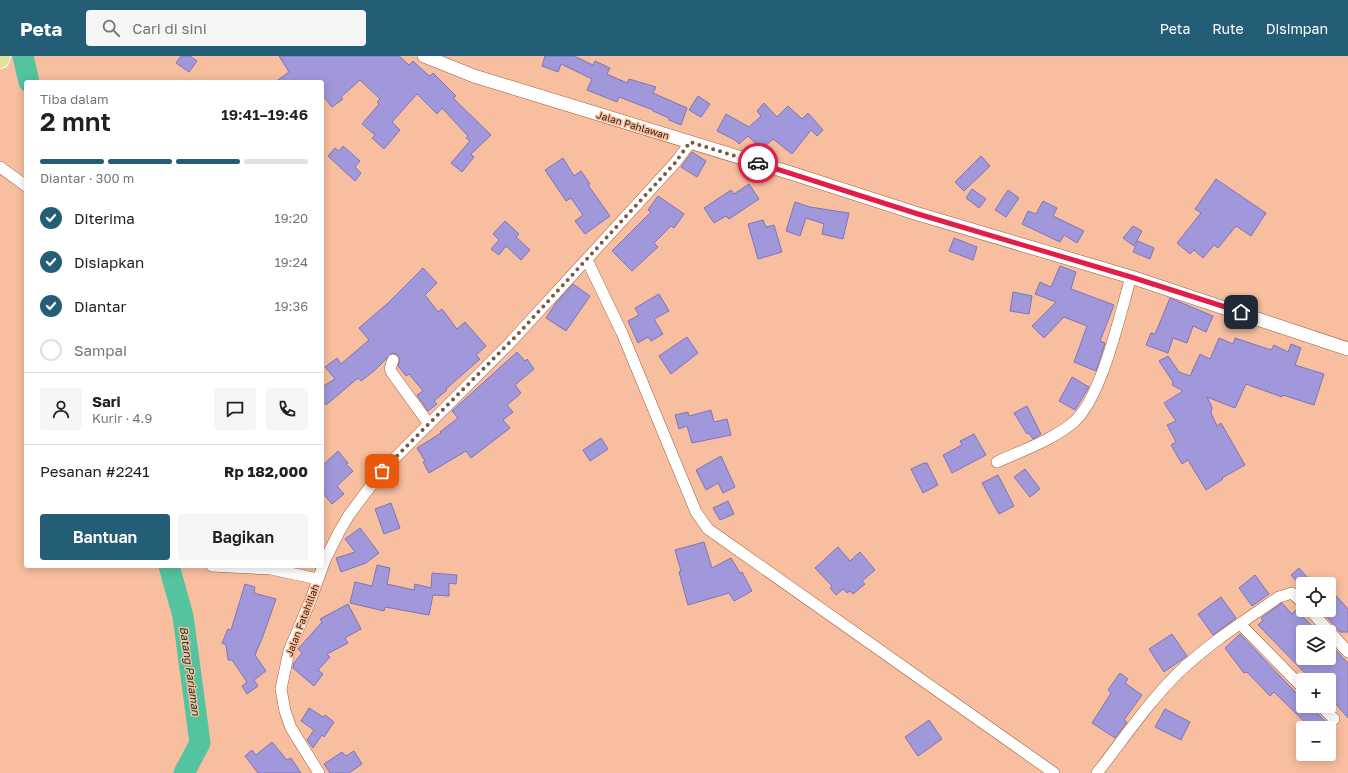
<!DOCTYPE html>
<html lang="id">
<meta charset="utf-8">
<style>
body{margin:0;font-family:"Golos Text",sans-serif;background:#f6f6f6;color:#202124;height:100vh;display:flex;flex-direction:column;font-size:15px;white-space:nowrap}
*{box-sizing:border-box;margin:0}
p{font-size:13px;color:#757577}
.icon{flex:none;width:22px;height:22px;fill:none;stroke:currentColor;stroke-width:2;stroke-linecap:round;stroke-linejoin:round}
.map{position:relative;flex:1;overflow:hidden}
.sheet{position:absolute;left:24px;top:24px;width:300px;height:488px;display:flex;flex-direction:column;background:#fff;border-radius:4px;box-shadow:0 2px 10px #0003}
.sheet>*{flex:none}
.fabs{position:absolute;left:1296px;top:521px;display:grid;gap:8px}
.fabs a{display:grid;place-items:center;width:40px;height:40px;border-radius:4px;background:#fff;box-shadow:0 2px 10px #0003;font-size:20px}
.pin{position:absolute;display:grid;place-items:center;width:34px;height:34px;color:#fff;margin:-17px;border-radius:8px;box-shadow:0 2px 6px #0006}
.courier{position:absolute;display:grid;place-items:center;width:40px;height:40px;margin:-20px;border:3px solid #e11d48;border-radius:50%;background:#fff;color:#222;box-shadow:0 1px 5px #0007}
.summary em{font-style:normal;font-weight:600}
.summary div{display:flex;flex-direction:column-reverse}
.summary{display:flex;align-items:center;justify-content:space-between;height:68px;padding:0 16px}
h1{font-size:26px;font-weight:600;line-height:30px}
.bar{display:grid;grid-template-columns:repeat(4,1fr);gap:6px 4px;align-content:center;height:48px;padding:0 16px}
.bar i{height:5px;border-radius:3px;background:#e0e0e0}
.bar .active{background:#235d76}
.bar p{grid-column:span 4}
.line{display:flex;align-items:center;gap:10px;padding:0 16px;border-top:1px solid #e0e0e0}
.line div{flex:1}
.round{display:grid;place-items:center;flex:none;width:42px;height:42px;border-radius:4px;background:#f6f6f6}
ol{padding:0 16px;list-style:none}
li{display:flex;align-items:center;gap:12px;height:44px}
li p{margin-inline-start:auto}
li .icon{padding:4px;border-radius:50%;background:#235d76;color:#fff;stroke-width:4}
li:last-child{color:#757577}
li i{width:22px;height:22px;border:2px solid #e0e0e0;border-radius:50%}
.action{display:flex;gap:8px;margin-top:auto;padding:8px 16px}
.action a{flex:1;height:46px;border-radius:4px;background:#235d76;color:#fff;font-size:16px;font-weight:600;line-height:46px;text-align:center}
.action a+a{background:#f6f6f6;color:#202124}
header{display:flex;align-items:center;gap:24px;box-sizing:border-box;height:56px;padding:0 20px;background:#235d76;color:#fff}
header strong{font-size:19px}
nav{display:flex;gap:22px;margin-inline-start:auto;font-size:14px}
.search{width:280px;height:36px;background:#f6f6f6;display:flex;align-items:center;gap:10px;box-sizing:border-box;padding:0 14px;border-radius:4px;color:#757577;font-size:15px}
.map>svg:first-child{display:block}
</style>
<header>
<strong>Peta</strong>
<div class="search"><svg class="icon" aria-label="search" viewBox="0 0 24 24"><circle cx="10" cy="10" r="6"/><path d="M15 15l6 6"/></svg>Cari di sini</div>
<nav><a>Peta</a><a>Rute</a><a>Disimpan</a></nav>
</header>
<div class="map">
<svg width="1348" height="717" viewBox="0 0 1348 717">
<rect width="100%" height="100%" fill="#f7be9f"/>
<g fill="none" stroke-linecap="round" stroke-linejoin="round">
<g stroke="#53c3a0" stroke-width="21">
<path d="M23,0l6,26"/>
<path d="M169,510l14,50 17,127 -16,30"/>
</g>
</g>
<g fill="#a198dc" stroke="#7e75b6">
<path d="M181,0h9l7,5 -8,11 -13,-9z"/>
<path d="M279,0h120l10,9 4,-4 14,13 3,2 3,-3 23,23 -3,2 38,37 -20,19 3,3 -12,15 -11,-9 19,-22 -4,-3 2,-2 -26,-28 -5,6 -20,-20 -25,28 8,8 -16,19 -12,-11 3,-3 -13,-11 17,-20 -2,-2 3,-3 -20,-19 -19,17 2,2 -11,8 -10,-12v-13h-47l14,-10z"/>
<path d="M545,0h29l19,9 2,-4 15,7 -3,6 20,9 2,-4 27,8 -3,6 34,15 -6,17 -12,-5v-2l-16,-7v-1l-34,-13 -2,5 -30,-12 5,-11 -31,-15 -3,8 -16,-6z"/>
<path d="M698,40l12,8 -9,13 -12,-7z"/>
<path d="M764,47l13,14 11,-11 14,13 6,-6 15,17 -6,6 -6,-6 -19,24 -19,-15 -11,10 -14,-13 -9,8 -4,-4 -18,-9 9,-17 23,13 12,-11 -4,-5z"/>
<path d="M343,90l17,15 -5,6 6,6 -6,8 -27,-25 7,-8 4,3z"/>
<path d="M692,96l14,9 -9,16 -16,-10z"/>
<path d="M981,100l9,10 -26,25 -9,-9z"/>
<path d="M563,102l11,18 7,-5 9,13 -2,1 22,31 -25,18 -10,-13 8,-6 -12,-17 -5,3 -21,-31z"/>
<path d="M1216,123l50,34 -15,23 -15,-10 -18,22 -4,-3 -11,13 -9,-8 -4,4 -13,-11 24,-30 -6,-4z"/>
<path d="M749,128l10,15 -30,20 -3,-3 -12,7 -10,-15 27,-18 3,4z"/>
<path d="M972,133l14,10 -7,9 -13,-10z"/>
<path d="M1008,134l11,8 -13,19 -11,-7z"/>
<path d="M658,140l26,18 -10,14 -3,-2 -17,17 4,4 -26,24 -20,-20 39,-39 -3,-2z"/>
<path d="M1043,145l14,7 -4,8 31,15 -7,12 -13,-8 -4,7 -38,-18 6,-13 8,3z"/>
<path d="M795,146l15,5 39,6 -6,26 -21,-5 2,-10 -18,-6 -6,18 -14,-5z"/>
<path d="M763,164l3,7 8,-2 8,27 -24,7 -10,-35z"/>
<path d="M505,165l14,13 -3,3 14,13 -9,10 -15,-14 -7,9 -8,-6 8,-9 -6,-6z"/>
<path d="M1133,170l9,5 -8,15 -11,-8z"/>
<path d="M954,182l23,9 -4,13 -24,-9z"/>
<path d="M1138,185l16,7 -4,11 -17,-7z"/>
<path d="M1060,210l16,6 -5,17 43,16 -14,36 5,2 -9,28 -22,-9 13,-36 -23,-9 -20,21 -12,-12 24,-24 -21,-8 5,-12 11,5z"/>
<path d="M423,212l14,15 -12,12 13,17 4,-3 15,20 8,-7 21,24 -10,9 4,4 -34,30 1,1 -13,11 3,3 -9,7 -11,-16 6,-4 -14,-17 -3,2 -8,-10 2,-8 -4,-4 -4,-1 -18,18 -13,10 -3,-3 -32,27 -4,-6v-12l13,-8 -10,-12 12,-9 4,6 28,-24 -10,-12 28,-24z"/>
<path d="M573,228l17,12 -24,35 -20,-13 10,-15z"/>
<path d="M1013,236l19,4 -3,18 -19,-3z"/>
<path d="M659,238l10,17 -15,8 9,15 -12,7 -3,-4 -10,6 -10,-22 11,-6 -4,-7z"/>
<path d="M1170,242l43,18 -7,16 -13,-6 -6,17 -14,-5 -5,15 -22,-8 5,-12 4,1z"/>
<path d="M687,281l11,16 -27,21 -12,-18z"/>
<path d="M1219,282l14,6 2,-6 36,12 3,-5 14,7 3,-8 10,4 -6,17 29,9 -10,31 -31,-10 -1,2 -36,-13 -11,24 -28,-11 5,10 -1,6 6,13 4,-3 24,42 -23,13 1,1 -17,11 -18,-30 -6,4 -11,-19 5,-3 -9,-17 9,-4 -12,-18 19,-12 -11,-6 1,-3 -14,-21 9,-5 11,16 11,4 10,-22 10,5z"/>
<path d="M517,296l8,9 2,-2 7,10 -19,16 6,8 -14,12 6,7 -10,8 7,8 -39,30 -5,-7 -37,22 -6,-11 2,-1 -8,-13 24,-15 -1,-1 18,-14 -6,-7z"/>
<path d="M1072,321l17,10 -14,23 -16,-9z"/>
<path d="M1027,350l14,28 -8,5 -4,-6 -2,1 -13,-21z"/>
<path d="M711,354l3,12 13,-3 4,16 -39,8 -5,-17 -8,3 -4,-14 13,-3 1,4z"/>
<path d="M974,378l12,21 -34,18 -9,-18 19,-10 -2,-4z"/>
<path d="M601,382l7,11 -18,12 -7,-11z"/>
<path d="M338,395l10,12 -2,1 7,7 -16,15 7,8 -12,10 -10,-12v-26z"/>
<path d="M721,400l14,31 -12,6 -5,-10 -12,7 -10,-20z"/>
<path d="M924,407h3l11,22 -15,8 -12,-24z"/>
<path d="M1025,413l15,20 -10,8 -16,-20z"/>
<path d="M998,419l16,31 -15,8 -17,-31z"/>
<path d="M728,445l6,13 -14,6 -7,-12z"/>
<path d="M391,447l9,25 -16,6 -9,-25z"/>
<path d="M360,472l19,25 -13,10 -25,9 -5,-14 19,-6 -10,-13z"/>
<path d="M704,486l8,26 19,-10 9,15 2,-1 10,19 -18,10 -5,-8 -41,12 -9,-33 2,-1 -6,-21z"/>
<path d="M838,491l12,14 10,-9 15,18 -13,11 3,3 -12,10 -3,-3 -3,2 -4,-4 -7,6 -6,-7 2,-2 -17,-18z"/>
<path d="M377,509l13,3 -3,16 27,6 1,-6 16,4 1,-15 25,2 -1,9 -7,-1v13l-16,-1 -4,20 -44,-8 -1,4 -34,-8 5,-21 17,4z"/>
<path d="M1299,512l14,16h-14l-8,-9z"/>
<path d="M1255,519l14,19 -17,12 -13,-18z"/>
<path d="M245,528l10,3 -1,6 22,6 -13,37 -8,19 11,16 -12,9 4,6 -11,8 -5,-8 5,-4 -15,-22h-4l-2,-15 -4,-2 6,-14 3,1z"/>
<path d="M1329,532l19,21v23h-8l-19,-22h8z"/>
<path d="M1221,541l15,21 -23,17 -15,-21z"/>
<path d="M1282,547l10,11 4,-4 22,22h-15v26h26v-15l19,20v55l-19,-22v-16h-17l-54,-55 5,-5 -2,-2z"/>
<path d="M348,548l13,25 -16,9 3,5 -21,11 3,3 -12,13 5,4 -9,12 -21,-18 1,-5 8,-10 -4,-4 24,-27 -2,-3z"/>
<path d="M1172,578l15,22 -23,16 -15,-23z"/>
<path d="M1240,578l58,61 1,-1 4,1v11h7l22,22h-21l-37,-36 -4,4 -23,-24 -3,1 -19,-25z"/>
<path d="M1120,617l8,6 -3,4 17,12 -18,25 3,2 -12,16 -23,-15 19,-30 -3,-3z"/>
<path d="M309,652l14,9 2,-2 9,7 -10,15 -2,-2 -9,13 -6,-8 7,-10 -13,-9z"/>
<path d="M1165,653l25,13 -9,18 -26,-13z"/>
<path d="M929,664l13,19 -24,17 -13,-19z"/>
<path d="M272,686l15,18 4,-2 10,15h-43l-13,-17 7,-6 4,5z"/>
<path d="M354,695l8,13 -13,9h-19l-6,-9 18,-12 4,4z"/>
</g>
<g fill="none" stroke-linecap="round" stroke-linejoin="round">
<defs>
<g id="minor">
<path d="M0,111l26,19"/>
<path d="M587,204l35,73 74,179 12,17 346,244"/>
<path d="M393,304l-3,9 2,4 37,51"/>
<path d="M997,406c26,-12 56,-22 78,-41 27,-25 45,-107 56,-144"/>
<path d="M212,510l59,3 47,10"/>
<path d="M1310,554l38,42"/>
<path d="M1240,568l63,64"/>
<path d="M1321,650l13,13"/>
<path d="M319,717l-28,-45 -6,-17 -4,-22 8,-38 22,-52 14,-39 14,-28 10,-17 33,-44 126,-126 167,-182 15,-20"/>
<path d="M1097,717c26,-33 50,-69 80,-99 31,-30 67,-53 102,-77l13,-4 11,10"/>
</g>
<path id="tertiary" d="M424,0l50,20 320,98 124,40 213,63 217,72"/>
<path id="trunk" d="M0,3l1,-3"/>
</defs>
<use href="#minor" stroke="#9f5f3a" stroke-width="12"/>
<use href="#tertiary" stroke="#9f5f3a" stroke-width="14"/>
<use href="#trunk" stroke="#fff" stroke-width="20"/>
<use href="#minor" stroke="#fff" stroke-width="11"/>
<use href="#tertiary" stroke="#fff" stroke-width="13"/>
<use href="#trunk" stroke="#dfe298" stroke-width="18"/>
</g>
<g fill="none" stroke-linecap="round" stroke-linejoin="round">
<path stroke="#7d5843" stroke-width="4" stroke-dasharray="0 7.2" d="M382,415l136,-137 157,-171 15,-21 68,21"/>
<path stroke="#e11d48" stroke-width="5" d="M758,107l160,51 213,63 110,35"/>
</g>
<g text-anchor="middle" stroke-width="3" stroke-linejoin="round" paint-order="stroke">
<g font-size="10" fill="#3c2111" stroke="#f7be9f">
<text transform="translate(633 69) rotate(17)" y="4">Jalan Pahlawan</text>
<text transform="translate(302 564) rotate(-69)" y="4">Jalan Fatahillah</text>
</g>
<g font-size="11" font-style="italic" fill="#083c2e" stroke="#f7be9f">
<text transform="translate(190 615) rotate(82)" y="4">Batang Pariaman</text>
</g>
</g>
</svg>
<div class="fabs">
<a><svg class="icon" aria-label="locate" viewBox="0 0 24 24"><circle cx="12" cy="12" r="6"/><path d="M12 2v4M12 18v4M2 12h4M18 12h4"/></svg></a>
<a><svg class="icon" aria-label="layers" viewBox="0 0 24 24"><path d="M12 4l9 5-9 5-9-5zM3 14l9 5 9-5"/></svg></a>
<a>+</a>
<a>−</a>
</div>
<div class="pin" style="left:382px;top:415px;background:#ea580c"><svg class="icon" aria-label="bag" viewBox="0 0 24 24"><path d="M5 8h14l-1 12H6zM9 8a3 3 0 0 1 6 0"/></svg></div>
<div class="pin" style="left:1241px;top:256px;background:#1f2937"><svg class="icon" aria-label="home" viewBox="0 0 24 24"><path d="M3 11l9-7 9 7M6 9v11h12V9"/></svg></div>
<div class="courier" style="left:758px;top:107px"><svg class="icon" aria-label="car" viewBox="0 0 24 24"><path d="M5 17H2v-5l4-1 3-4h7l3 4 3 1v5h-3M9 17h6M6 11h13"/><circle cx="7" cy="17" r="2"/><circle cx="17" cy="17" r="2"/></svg></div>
<section class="sheet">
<div class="summary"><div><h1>2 mnt</h1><p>Tiba dalam</p></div><em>19:41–19:46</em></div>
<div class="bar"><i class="active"></i><i class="active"></i><i class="active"></i><i></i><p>Diantar · 300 m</p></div>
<ol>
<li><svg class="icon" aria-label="check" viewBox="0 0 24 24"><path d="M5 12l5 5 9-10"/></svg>Diterima<p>19:20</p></li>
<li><svg class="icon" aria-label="check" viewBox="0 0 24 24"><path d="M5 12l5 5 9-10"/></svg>Disiapkan<p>19:24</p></li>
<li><svg class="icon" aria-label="check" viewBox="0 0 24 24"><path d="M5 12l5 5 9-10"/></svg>Diantar<p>19:36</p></li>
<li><i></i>Sampai</li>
</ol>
<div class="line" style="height:72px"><a class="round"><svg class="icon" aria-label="person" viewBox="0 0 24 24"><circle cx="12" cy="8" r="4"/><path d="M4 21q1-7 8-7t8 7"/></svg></a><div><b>Sari</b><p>Kurir · 4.9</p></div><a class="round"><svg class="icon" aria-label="chat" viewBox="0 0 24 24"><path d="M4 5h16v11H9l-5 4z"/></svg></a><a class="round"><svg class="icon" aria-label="phone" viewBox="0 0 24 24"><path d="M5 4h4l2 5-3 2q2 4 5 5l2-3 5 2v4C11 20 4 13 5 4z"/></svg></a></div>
<div class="line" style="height:52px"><div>Pesanan #2241</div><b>Rp 182,000</b></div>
<div class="action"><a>Bantuan</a><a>Bagikan</a></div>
</section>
</div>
